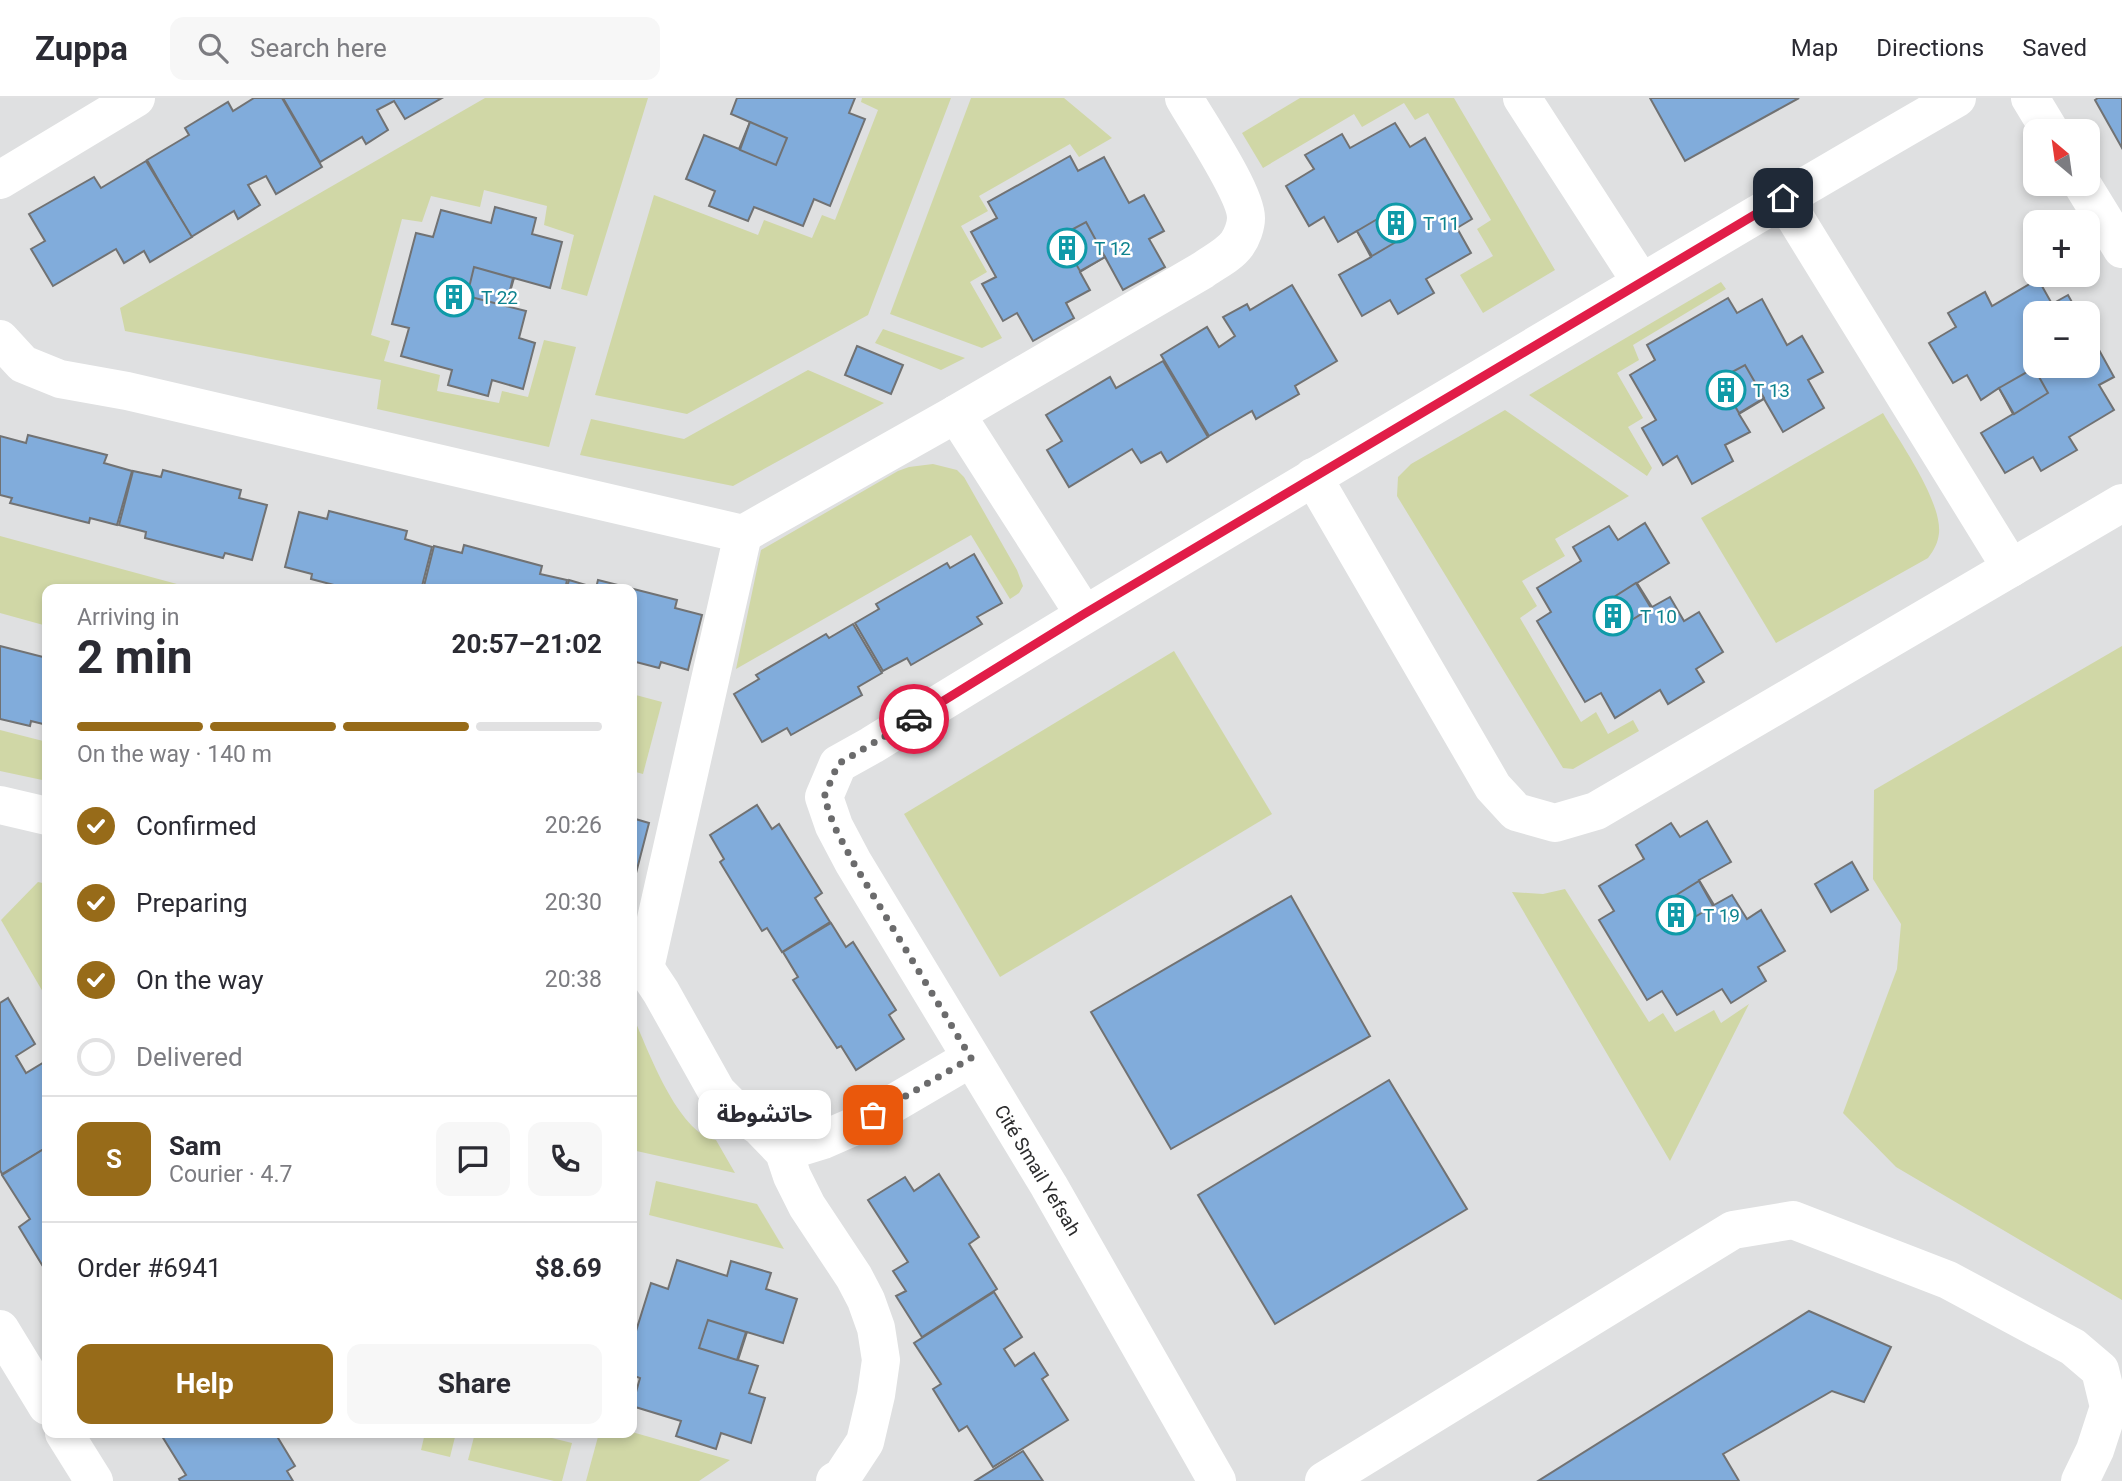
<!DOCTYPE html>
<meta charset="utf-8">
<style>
body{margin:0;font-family:Roboto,"Noto Sans Arabic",sans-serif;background:#f7f7f7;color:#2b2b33;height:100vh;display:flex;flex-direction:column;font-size:26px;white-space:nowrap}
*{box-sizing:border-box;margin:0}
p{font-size:23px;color:#7c7c81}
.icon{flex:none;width:38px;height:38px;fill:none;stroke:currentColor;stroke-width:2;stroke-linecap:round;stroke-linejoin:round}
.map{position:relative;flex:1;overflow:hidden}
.drawer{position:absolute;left:42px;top:486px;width:595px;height:854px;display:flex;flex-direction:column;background:#fff;border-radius:14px;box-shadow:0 4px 10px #0003}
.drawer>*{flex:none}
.needle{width:46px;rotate:331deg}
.buttons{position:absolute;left:2023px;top:21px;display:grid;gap:14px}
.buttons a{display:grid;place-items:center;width:77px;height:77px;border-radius:14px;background:#fff;box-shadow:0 4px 10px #0003;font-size:35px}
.pin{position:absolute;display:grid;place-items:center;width:60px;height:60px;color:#fff;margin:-30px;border-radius:14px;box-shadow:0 4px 10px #0006}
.courier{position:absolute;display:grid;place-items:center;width:70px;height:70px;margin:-35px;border:5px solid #e11d48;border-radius:50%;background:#fff;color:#222;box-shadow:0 2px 9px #0007}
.bubble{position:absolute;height:49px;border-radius:14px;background:#fff;box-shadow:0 4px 10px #0003;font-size:23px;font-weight:700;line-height:49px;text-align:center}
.headline em{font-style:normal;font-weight:700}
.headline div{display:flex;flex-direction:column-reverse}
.headline{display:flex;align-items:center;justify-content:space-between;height:119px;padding:0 35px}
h1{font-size:46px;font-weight:700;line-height:52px}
.bar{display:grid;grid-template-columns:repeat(4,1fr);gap:10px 7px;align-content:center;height:84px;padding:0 35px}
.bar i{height:9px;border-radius:5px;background:#e1e1e2}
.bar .active{background:#976b19}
.bar p{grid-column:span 4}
.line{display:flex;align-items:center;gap:18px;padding:0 35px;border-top:2px solid #e1e1e2}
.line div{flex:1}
.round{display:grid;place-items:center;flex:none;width:74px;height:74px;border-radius:14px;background:#f7f7f7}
ol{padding:0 35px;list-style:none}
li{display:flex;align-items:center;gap:21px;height:77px}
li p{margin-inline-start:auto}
li .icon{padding:7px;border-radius:50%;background:#976b19;color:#fff;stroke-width:4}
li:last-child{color:#7c7c81}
li i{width:38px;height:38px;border:4px solid #e1e1e2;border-radius:50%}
.primary-button{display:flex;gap:14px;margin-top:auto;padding:14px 35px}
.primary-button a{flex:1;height:80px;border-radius:14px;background:#976b19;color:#fff;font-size:28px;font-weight:700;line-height:80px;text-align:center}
.primary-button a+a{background:#f7f7f7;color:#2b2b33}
header{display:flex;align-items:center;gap:42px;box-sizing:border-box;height:98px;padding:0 35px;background:#fff;border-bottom:2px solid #e1e1e2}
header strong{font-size:33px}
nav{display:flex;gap:38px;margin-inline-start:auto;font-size:24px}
.search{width:490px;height:63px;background:#f7f7f7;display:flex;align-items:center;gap:18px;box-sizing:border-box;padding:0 24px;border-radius:14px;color:#7c7c81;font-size:26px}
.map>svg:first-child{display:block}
</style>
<header>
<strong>Zuppa</strong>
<div class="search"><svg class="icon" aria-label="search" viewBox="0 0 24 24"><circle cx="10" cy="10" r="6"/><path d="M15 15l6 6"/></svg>Search here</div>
<nav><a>Map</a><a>Directions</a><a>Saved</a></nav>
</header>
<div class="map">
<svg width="2122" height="1383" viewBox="0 0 2122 1383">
<rect width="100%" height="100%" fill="#dfe0e1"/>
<g fill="#d0d7a6">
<path d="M485,0h163l-61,198 -26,-7 13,-54 -30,-10 3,-19 -63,-16 -4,17 -49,-11 -9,26 -20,-3 -31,116 19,6 -6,20 56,14 -3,16 62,12 3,-12 26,6 16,-57 32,7 -27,100 -172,-38 4,-29 -256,-49 -5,-23z"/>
<path d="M862,0h89l-83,217 -181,99 -92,-19 59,-200 104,40 6,-15 48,18 10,-23 13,5 43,-110 -17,-8z"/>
<path d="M971,0h93l48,40 -33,19 -9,-13 -91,52 9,15 -27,15 26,46 -17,10 32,56 -20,10 -92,-34z"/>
<path d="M1300,0h154l101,172 -72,43 -23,-38 33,-19 -16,-27 14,-9 -63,-107 -13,7 -11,-17 -42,24 -8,-13 -91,54 -21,-35z"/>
<path d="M1721,184l5,7 -93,56 6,15 -22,13 26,45 -15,9 24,41 -5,8 -118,-81z"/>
<path d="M883,231l82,29 -24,12 -66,-27z"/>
<path d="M808,272l76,33 -151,83 -153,-31 11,-36 93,20z"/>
<path d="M1505,312l124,86 -74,43 10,17 -43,25 15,25 -17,12 61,104 15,-10 12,22 25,-14 6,11 -66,38 -10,-1 -166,-272 1,-19 13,-13z"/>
<path d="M1883,315c16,28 59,88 56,120 -1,10 -5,17 -11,25l-152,85 -75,-125z"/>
<path d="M933,366l24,6 7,7 53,93 6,16 -4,7 -9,6 -39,-64 -235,134 25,-119 137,-79 11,-4z"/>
<path d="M0,438l199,54h-152v36l-47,-13z"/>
<path d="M2122,548v654l-226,-133 -53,-54 54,-144 4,-45 -28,-45 1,-89z"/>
<path d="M1174,553l98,163 -272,163 -96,-163z"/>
<path d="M632,596l30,8 -19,72 -11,-3z"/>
<path d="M0,632l47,12v39l-47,-10z"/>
<path d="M38,784l9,2v115l-46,-79z"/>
<path d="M1565,791l84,133 14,-9 12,19 39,-22 7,13 28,-19 -79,157 -158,-269 31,2z"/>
<path d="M632,916c15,33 45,119 84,126l19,33 -103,-23z"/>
<path d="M656,1083l101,23 27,45 -135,-34z"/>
<path d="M632,1334l98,28 -31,21h-113l13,-48z"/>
<path d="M425,1335h31l-6,24 -29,-7z"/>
<path d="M475,1335h57l40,10 -10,38h-8l-86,-21z"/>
</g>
<g fill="#81acdb" stroke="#717273" stroke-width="2">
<path d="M254,0h28l40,69 -46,27 -10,-18 -18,9 12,20 -22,14 -4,-8 -43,26 -44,-77 42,-25 -4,-7 43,-26 5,9z"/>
<path d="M283,0h159l-37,21 -11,-18 -17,9 11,20 -22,14 -4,-7 -42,25z"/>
<path d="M737,0h118l-6,15 16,6 -35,87 -16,-7 -11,27 -49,-19 -6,14 -39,-15 6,-15 -29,-12 18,-44 35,14 11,-27 -19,-8z"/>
<path d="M1650,0h149l-114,63z"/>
<path d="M2098,0h24v50l-27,-48z"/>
<path d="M750,24l37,16 -11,27 -36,-15z"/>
<path d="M1395,25l15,24 15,-9 47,81 -15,9 14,25 -45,26 8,14 -36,21 -8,-14 -28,16 -23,-41 32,-18 -14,-26 -19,11 -14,-25 -15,9 -23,-40 28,-17 -9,-14 37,-21 8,14z"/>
<path d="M1070,58l8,15 26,-14 25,46 15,-8 20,36 -15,8 16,28 -42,23 -18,-33 -25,15 10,18 -24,13 8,15 -41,23 -16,-28 -14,8 -21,-37 14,-7 -25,-45 26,-14 -9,-16z"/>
<path d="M146,63l46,76 -42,25 -6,-11 -20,12 -8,-14 -63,37 -22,-37 14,-8 -16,-27 65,-37 7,11z"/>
<path d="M495,109l41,11 -4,16 30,8 -12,46 -36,-10 -8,28 20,5 -7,27 16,5 -12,46 -31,-9 -4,16 -40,-11 4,-15 -51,-14 8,-28 -17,-4 24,-91 17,4 8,-27 50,13z"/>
<path d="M1391,113l15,25 -34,20 -15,-25z"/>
<path d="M1086,124l19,35 -25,14 -20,-35z"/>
<path d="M474,169l39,11 -7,28 -39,-10z"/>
<path d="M2038,181l14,25 16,-9 10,18h-43v53h53v-36l26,47 -15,8 15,25 -45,27 8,13 -36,21 -8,-14 -28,16 -24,-40 32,-19 -14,-26 -18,12 -14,-25 -14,8 -24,-40 27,-16 -8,-14 37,-21 7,14z"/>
<path d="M1292,187l45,76 -42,25 4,8 -43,25 -4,-8 -43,25 -48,-81 46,-28 12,20 16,-11 -12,-19 24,-13 3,6z"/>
<path d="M1728,200l9,15 25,-14 25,46 15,-9 21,36 -15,8 16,28 -41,24 -19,-33 -25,15 11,18 -25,13 8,16 -41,23 -15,-28 -14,9 -21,-37 14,-8 -26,-45 25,-15 -8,-15z"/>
<path d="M857,248l46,19 -12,29 -46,-19z"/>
<path d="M1163,263l45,76 -41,25 -6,-10 -20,11 -9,-14 -63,38 -22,-37 15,-9 -16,-26 64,-38 6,11z"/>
<path d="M1745,267l19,33 -25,15 -20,-34z"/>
<path d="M2034,270l14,25 -34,21 -15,-26z"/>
<path d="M28,337l79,20 -3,8 28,8 -15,54 -27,-7 -1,5 -79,-20 2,-5 -12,-3v-59l26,7z"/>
<path d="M163,372l78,20 -2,8 28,7 -15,55 -27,-7 -2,5 -78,-20 1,-6 -27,-7 14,-54 28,6z"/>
<path d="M329,413l78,20 -2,8 27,8 -11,43h-68l-42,-11 1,-5 -27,-7 14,-55 28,7z"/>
<path d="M1645,425l24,40 -32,20 15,24 18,-10 14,24 15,-9 24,40 -27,17 8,13 -36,22 -8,-14 -45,28 -14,-25 -16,9 -48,-81 14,-9 -14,-24 44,-27 -8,-14 36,-21 9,14z"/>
<path d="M464,447l78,21 -2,8 27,6 -2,10h-142l11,-44 28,7z"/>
<path d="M974,456l28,49 -25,14 5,7 -71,41 -4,-7 -24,13 -28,-48 24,-14 -3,-5 71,-41 3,5z"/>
<path d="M569,482l27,8 2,-8 79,20 -2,8 27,7 -14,55 -27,-8 -2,6 -27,-7v-71h-66z"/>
<path d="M1636,485l15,25 -34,21 -14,-25z"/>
<path d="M853,526l29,49 -24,14 4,8 -71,40 -4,-7 -25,14 -28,-48 25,-15 -3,-4 70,-41 3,4z"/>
<path d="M0,548l47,12 -2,9h2v58l-16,-4 -1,5 -30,-7z"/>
<path d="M757,707l15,24 7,-5 43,69 -7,5 15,24 -48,30 -15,-24 -5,3 -42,-69 4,-3 -14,-24z"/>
<path d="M632,720l17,5 -14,54 -3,-1z"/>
<path d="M1707,723l24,41 -32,18 15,25 18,-10 15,24 14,-9 24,41 -27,16 8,14 -35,22 -9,-14 -45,26 -15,-24 -15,9 -48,-80 15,-9 -15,-25 45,-27 -8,-14 35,-22 9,14z"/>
<path d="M1852,764l16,28 -37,22 -16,-28z"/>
<path d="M1699,783l14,25 -33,20 -15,-24z"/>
<path d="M1291,798l79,140 -199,113 -80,-137z"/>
<path d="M831,825l15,24 7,-5 43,68 -7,5 15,24 -48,31 -15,-24 -4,2 -44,-68 5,-3 -15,-25z"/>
<path d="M8,900l27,46 -19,12 10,17 20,-12 1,1v85l-45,27 -2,-4v-167z"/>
<path d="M1389,982l78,129 -192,115 -77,-129z"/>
<path d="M47,1049v126l-28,-46 11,-8 -28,-44z"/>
<path d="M939,1076l40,63 -10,7 28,45 -75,48 -26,-41 10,-5 -13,-20 15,-9 -40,-62 37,-23 9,14z"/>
<path d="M677,1162l50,16 4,-15 40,12 -5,16 31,10 -14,44 -36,-11 -9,28 20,6 -9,27 16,5 -14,45 -30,-10 -5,16 -40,-13 5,-15 -49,-15 8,-28 -8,-3v-31l19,-61 17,6z"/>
<path d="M994,1194l28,45 -18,12 11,17 19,-13 14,22 -6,4 26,41 -75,47 -26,-41 -8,5 -26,-42 8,-5 -27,-41z"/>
<path d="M1809,1213l82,36 -27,55 -32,-11 -109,63 16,27h-201z"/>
<path d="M708,1222l38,12 -9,28 -38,-12z"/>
<path d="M160,1335h115l20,33 -8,5 6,10h-113l-1,-2 7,-4z"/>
<path d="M1023,1353l20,30h-68z"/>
</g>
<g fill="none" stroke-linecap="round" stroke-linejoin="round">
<g stroke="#fff" stroke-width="38">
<path d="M1522,0l119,184"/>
<path d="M2030,0l20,33"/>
<path d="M0,82l136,-82"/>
<path d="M2082,86l40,65"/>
<path d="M1783,100l228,370"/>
<path d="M0,241l23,25 37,15 67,12 616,143 213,-120"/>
<path d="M1313,379l180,310 23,25 39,11 41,-12 526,-308"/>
<path d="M1084,516l-128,-200 247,-144c11,-8 26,-15 34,-26 5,-7 9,-18 9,-26 0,-25 -48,-95 -62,-120"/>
<path d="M0,707l47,11"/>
<path d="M632,861l13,9 16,24 56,100 19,19 24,16 24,25 8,24 15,30 47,71 12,23 10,28 5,32 -5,35 -11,47 -23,35 -7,4"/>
<path d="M645,870l98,-434"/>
<path d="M784,1054l39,-12 32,-14 116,-68"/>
<path d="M0,1231l47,77"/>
<path d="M64,1335l30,48"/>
<path d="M1217,1383l-168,-295 -196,-324 -19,-36 -10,-29 14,-33 34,-19c202,-125 405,-246 609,-367 158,-94 316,-188 476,-280"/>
<path d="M1324,1383l409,-251 60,-10 155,60 125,67 27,23 9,37 -14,43 -15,31"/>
</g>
</g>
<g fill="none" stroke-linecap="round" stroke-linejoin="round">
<path stroke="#6b6b6c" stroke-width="7" stroke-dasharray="0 12.6" d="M873,1017l98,-57 -118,-196 -19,-36 -10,-29 14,-33 76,-45"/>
<path stroke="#e11d48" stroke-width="9" d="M914,621l170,-105 699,-416"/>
</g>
<defs>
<symbol id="building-ring" viewBox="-11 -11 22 22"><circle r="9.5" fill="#fff" stroke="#0f9aa8" stroke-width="1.5"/><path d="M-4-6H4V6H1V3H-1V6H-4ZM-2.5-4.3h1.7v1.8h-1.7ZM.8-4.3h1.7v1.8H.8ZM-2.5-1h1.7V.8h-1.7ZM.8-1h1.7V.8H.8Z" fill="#0f9aa8"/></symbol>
</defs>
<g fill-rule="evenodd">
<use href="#building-ring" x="1374" y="103" width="44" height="44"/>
<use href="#building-ring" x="1045" y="128" width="44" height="44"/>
<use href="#building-ring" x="432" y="177" width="44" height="44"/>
<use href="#building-ring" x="1704" y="270" width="44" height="44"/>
<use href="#building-ring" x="1591" y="496" width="44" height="44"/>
<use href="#building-ring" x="1654" y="795" width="44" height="44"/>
</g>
<g text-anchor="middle" stroke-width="5" stroke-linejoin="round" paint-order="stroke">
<g font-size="19" fill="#0d838f" stroke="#fff" text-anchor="start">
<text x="1423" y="132">T 11</text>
<text x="1094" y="157">T 12</text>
<text x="481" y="206">T 22</text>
<text x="1753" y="299">T 13</text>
<text x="1640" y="525">T 10</text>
<text x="1703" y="824">T 19</text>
</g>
<g font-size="19" fill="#2c2c2d" stroke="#fff">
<text transform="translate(1038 1072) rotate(59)" y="7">Cité Smail Yefsah</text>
</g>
</g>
</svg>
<div class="buttons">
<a><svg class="needle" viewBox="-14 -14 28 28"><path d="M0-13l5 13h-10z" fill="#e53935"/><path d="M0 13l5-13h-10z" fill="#7c7c81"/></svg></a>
<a>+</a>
<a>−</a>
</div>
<div class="pin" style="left:873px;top:1017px;background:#ea580c"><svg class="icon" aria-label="bag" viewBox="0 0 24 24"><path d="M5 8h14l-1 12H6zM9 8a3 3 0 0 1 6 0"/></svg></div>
<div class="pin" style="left:1783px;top:100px;background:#1f2937"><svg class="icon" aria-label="home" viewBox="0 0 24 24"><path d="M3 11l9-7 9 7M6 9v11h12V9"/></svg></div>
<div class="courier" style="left:914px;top:621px"><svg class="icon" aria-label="car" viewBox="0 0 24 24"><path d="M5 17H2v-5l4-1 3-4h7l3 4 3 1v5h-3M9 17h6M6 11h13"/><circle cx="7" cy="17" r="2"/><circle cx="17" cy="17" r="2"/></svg></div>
<div class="bubble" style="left:698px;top:992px;width:133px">حاتشوطة</div>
<section class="drawer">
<div class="headline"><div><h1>2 min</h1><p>Arriving in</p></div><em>20:57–21:02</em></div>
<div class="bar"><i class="active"></i><i class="active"></i><i class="active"></i><i></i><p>On the way · 140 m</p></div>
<ol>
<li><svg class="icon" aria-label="check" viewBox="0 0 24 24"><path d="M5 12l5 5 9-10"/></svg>Confirmed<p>20:26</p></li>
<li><svg class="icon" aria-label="check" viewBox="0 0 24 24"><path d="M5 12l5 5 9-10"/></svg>Preparing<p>20:30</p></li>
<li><svg class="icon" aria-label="check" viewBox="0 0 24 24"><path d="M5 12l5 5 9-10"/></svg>On the way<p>20:38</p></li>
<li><i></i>Delivered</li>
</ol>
<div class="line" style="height:126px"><b class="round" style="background:#976b19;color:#fff">S</b><div><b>Sam</b><p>Courier · 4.7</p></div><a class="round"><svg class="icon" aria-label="chat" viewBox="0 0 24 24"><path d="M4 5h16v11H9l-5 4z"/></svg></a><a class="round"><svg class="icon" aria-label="phone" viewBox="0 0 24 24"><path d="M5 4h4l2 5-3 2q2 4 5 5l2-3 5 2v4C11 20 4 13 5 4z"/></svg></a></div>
<div class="line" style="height:91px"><div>Order #6941</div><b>$8.69</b></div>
<div class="primary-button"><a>Help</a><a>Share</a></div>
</section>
</div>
